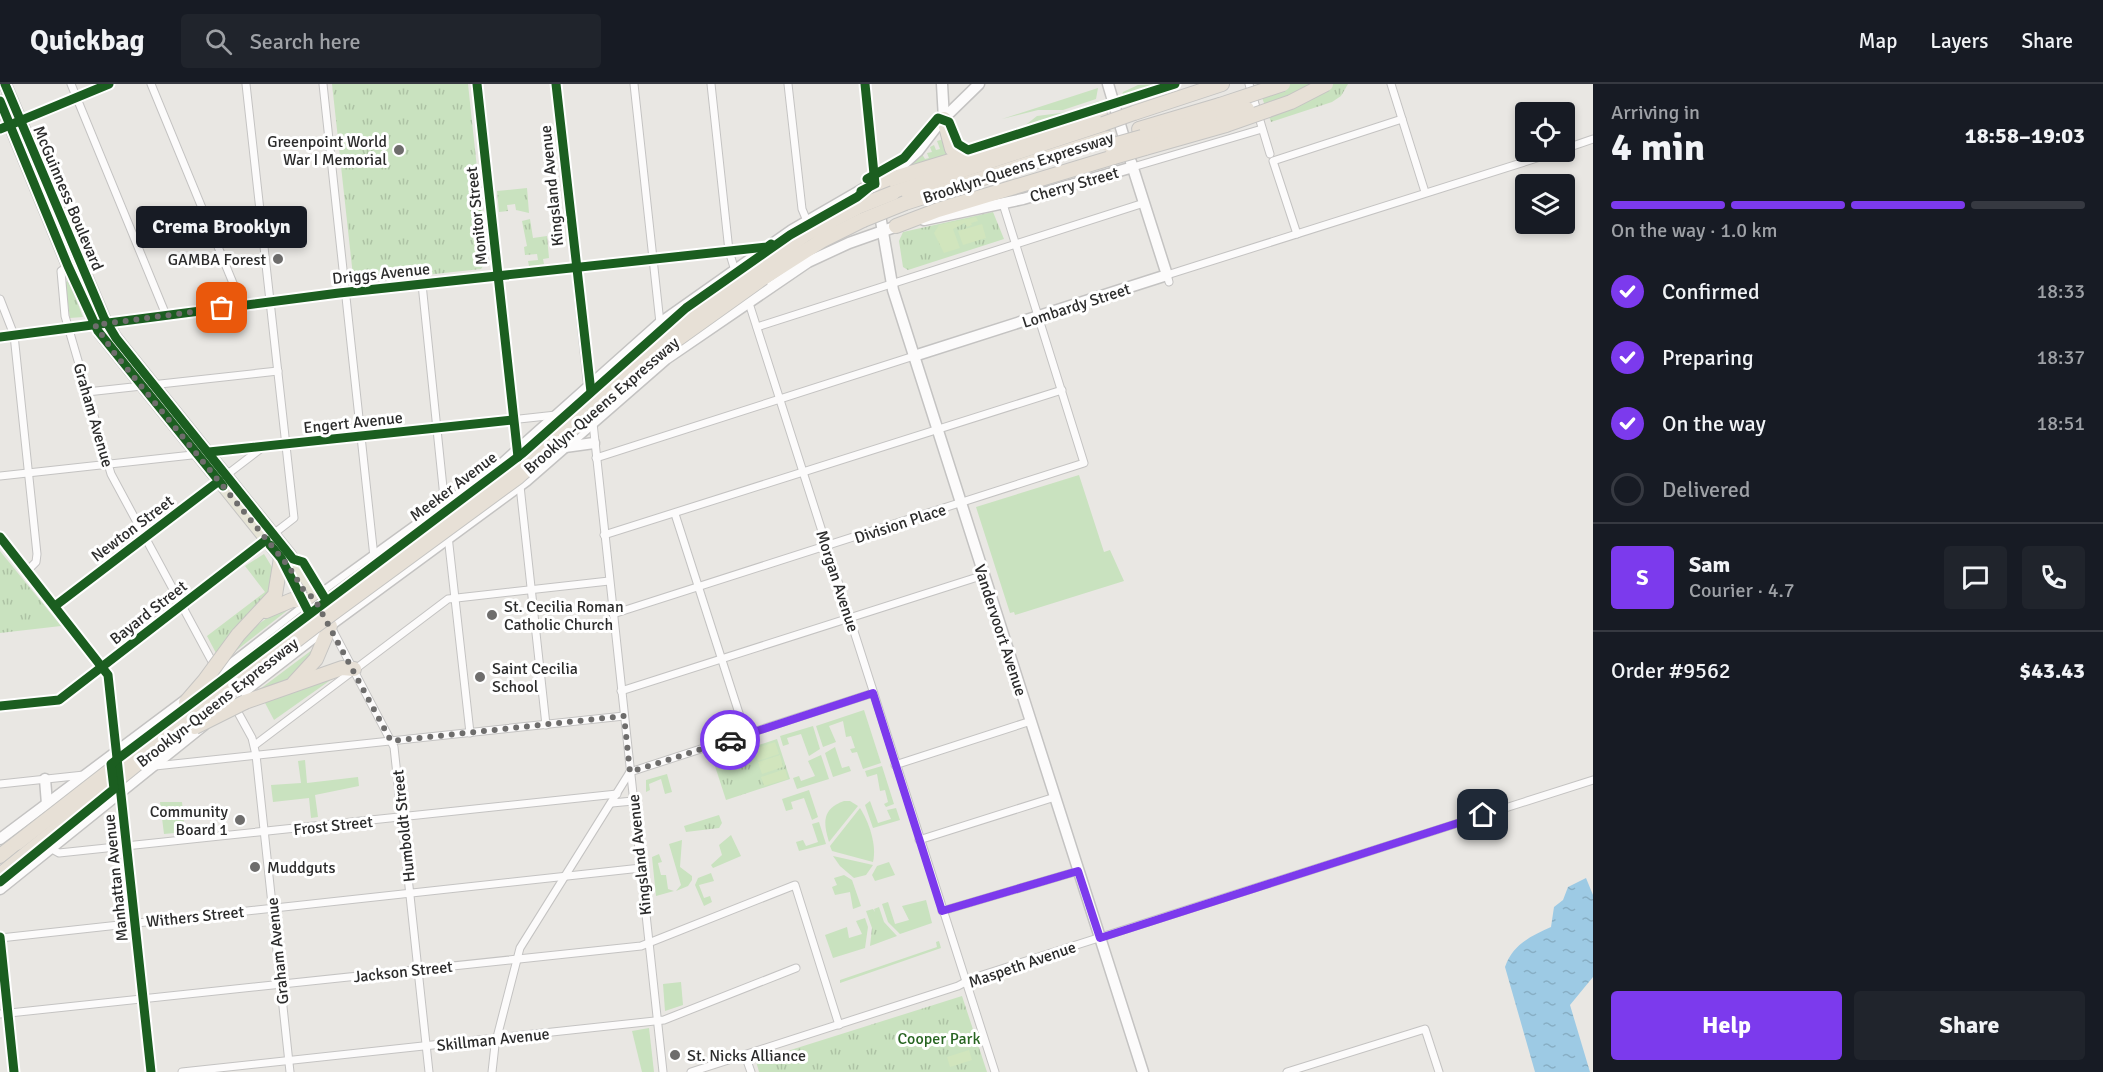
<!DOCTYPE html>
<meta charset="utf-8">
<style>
body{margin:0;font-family:Signika,sans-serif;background:#20242c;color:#f1f3f6;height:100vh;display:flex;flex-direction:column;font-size:22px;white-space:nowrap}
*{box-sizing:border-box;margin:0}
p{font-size:20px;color:#9ea1a6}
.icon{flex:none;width:33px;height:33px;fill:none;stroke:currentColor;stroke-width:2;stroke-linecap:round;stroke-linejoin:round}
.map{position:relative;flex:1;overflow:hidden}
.details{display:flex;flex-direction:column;background:#171b24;width:510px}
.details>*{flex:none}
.controls{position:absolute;left:1515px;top:18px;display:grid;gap:12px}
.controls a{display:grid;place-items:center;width:60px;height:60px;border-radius:6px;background:#171b24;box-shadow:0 3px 9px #0003;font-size:30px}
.pin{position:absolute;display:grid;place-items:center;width:51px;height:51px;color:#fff;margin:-26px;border-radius:12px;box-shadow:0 3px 9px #0006}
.courier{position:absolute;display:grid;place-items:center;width:60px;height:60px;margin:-30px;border:4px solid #7c3aed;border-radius:50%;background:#fff;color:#222;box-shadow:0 2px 8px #0007}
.bubble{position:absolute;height:42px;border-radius:6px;background:#171b24;box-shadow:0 3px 9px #0003;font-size:20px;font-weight:700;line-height:42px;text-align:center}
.summary em{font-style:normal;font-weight:700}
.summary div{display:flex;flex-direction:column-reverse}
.summary{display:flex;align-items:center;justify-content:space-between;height:102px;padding:0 18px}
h1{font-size:39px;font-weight:700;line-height:45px}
.bar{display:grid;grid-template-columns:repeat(4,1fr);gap:9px 6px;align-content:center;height:72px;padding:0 18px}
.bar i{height:8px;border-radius:4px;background:#363941}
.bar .selected{background:#7c3aed}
.bar p{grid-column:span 4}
.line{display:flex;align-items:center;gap:15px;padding:0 18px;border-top:2px solid #363941}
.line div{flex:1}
.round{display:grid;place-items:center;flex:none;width:63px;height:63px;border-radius:6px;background:#20242c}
ol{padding:0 18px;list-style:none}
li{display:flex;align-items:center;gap:18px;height:66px}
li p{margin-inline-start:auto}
li .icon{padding:6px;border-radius:50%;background:#7c3aed;color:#fff;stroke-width:4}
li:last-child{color:#9ea1a6}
li i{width:33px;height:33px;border:3px solid #363941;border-radius:50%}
.action{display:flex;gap:12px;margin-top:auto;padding:12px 18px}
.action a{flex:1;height:69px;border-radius:6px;background:#7c3aed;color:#fff;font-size:24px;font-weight:700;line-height:69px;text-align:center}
.action a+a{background:#20242c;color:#f1f3f6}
header{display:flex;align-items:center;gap:36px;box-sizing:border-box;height:84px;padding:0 30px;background:#171b24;border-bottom:2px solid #363941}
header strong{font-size:28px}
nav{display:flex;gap:33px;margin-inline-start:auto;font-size:21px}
.search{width:420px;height:54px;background:#20242c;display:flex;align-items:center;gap:15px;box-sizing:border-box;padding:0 21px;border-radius:6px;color:#9ea1a6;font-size:22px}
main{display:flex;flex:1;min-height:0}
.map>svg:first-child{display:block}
</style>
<header>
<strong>Quickbag</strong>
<div class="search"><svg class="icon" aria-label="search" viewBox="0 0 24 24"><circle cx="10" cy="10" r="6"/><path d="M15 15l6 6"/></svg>Search here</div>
<nav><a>Map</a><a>Layers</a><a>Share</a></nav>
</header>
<main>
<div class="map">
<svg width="1593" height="988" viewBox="0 0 1593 988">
<defs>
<pattern id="park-tufts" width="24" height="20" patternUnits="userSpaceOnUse" patternTransform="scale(1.5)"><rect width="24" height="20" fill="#c9e2bf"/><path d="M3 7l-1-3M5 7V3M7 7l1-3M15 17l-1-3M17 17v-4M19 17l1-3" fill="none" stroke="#adc2a4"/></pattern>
<pattern id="water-ripples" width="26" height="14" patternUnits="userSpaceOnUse" patternTransform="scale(1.5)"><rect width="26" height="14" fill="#9dcae4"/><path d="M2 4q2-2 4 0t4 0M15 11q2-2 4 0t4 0" fill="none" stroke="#87aec4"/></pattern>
</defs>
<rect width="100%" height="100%" fill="#e9e7e3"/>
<g fill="#c9e2bf">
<path d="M1167,0l-46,15 2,-7 15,-7z"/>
<path d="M1098,4l-2,11 -33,11h-25l-36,9z"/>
<path d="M1099,17l5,3 -86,27 19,-15 31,-4z"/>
<path d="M944,55l7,16 -55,22 24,-26 5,8 4,-1 -2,-5 5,-1 -2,-5 4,-2 2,5 4,-1 -3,-8z"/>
<path d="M1079,391l25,77 6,-2 14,31 -109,34 -1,-3 -4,1 -34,-106z"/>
<path d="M293,522l-65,51c22,-27 32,-39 65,-51z"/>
<path d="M318,563l-31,35 -31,10 60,-45z"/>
<path d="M332,595l-58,41 -10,-19z"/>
<path d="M864,626l17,53 -18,6 -6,-17 -5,1 -2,-4 5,-1 -4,-12 -5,1 -3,-16 -14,5 7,16 -13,5 -7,-21z"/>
<path d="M813,642l7,23 -11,7 -8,-22 -14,4 2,6 -6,2 -3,-10z"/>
<path d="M835,663l7,21 7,-2 2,5 -18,6 -8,-24z"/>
<path d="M821,671l8,24 -32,10 -4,-11 6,-2 2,5 14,-5 -7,-15z"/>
<path d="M305,676l2,23 51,-6 1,9 -44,9 3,22 -7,1 -2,-20 -36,4 -2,-17 30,-2 -3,-22z"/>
<path d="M882,682l12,38 -8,3 -2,-3 4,-2 -3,-12 -5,1 -3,-17 -10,3 -2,-6z"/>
<path d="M667,690l5,18 -7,2 -4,-15 -12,5 1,6 -4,2v-12z"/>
<path d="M809,706l9,27 -6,3 -8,-22 -13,4 2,7 -7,2 -4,-12z"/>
<path d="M844,717h6l8,5 -29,36c-6,-20 -7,-33 15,-41z"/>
<path d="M870,717l8,22 13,-4 -4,-9 9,-2 4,12 -27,8 -8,-23z"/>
<path d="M160,718h22l3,30 -21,2z"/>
<path d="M860,724c9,14 17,37 13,54l-41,-11 -2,-5z"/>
<path d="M819,738l7,22 -27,7 -3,-9 7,-2 3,6 12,-4 -6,-18z"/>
<path d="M731,751l10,21 -28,12 -2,-3 11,-10 -3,-10z"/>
<path d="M682,756l-2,27 12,9v4l-4,6 -12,5 5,-6 -12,-41z"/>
<path d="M659,770l3,8 -4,1 3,12h5l2,14 6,2 -18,5 -4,-39z"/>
<path d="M833,772l40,9 -7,10 -12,3 -14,-12z"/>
<path d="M889,778l6,13 -20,6 -3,-6 5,-9z"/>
<path d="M711,789l3,8 -15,4 5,13 6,-2 2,6 -8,4 -9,-21 3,-7z"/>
<path d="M844,791l8,5 9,26 -8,3 -3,-17 -15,3 -3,-8 5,-2 -3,-7z"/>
<path d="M926,816l6,23 -32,11 -12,-12 -6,-18 6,-2 7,22 14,-4 -7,-14z"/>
<path d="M865,834l3,9 -3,21 -32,10 -8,-23 22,-8 2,11 13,-4 -6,-13z"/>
<path d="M939,857l2,7 -101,35v-3l97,-33 -1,-5z"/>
<path d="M681,898l2,23 -18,6 -2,-27z"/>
<path d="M649,944l5,44h-12l-10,-41z"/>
</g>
<g fill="url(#park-tufts)">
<path d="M332,0h136l19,177 -6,8 -120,13 -8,-6z"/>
<path d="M1257,0h91l-7,12 -9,6 -61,20z"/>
<path d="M527,104l2,25 -13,-3 -1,-6 -8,1 1,6 -9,1 -2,-21z"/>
<path d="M993,128l11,27 -96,31 -5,-3 -4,-26 4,-9z"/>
<path d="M530,135l3,19 14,-2 2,22 -6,1 1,5 -15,2 -1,-5 10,-1 -1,-6 -12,1 -1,-8 3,-1 -5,-25z"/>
<path d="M69,197l14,36 -13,1 -5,-36z"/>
<path d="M0,467l61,75 -61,7z"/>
<path d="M264,470l11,18 -1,16 -57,67 -10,-19 58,-44 -20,-26z"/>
<path d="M777,655l13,40 -64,21 -13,-40z"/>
<path d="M719,731l3,8 -3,5 -33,4 -2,-6z"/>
<path d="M879,823l5,15 13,14 -27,10 2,-18 -6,-17 7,-2 2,3 -1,-3z"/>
<path d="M962,912l25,76h-228l-3,-11z"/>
</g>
<g fill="#d1e5bd">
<path d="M976,133l2,4 -7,2 1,2 -5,2 -2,-4 -12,6 7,19 -16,5 -10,-20 5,-8z"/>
<path d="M982,140l4,14 -23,7 -5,-14z"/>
<path d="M775,658l4,12 -21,7 -4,-12z"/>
<path d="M780,671l3,12 -21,7 -4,-12z"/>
<path d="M785,685l3,10 -24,7 -3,-9z"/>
<path d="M969,966l3,10 -22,7 -3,-10z"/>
</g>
<path fill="url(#water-ripples)" d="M1586,794l7,17v82l-23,28 20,67h-55l-30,-105c8,-23 26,-31 46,-40l3,-20 9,-7 5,-13z"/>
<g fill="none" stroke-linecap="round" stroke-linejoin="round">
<defs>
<g id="street">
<path d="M71,0l95,231"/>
<path d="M151,0l91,221"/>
<path d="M323,0l51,473"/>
<path d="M477,0l40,367"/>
<path d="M556,0l32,305"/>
<path d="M634,0l26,239"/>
<path d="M711,0l18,167 7,23"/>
<path d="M788,0l14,125 5,12"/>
<path d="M865,0l10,99"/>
<path d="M1249,0l21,70"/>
<path d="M1391,0l34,108"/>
<path d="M0,45l109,-45"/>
<path d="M1564,65l29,-10"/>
<path d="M1133,83l129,-38"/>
<path d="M1297,150l-24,-73 129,-42"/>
<path d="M68,182l-7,5 4,45 46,158 104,193"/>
<path d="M1169,198l-2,-7 389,-123"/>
<path d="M422,200l23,223"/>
<path d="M0,215l14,36 23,219 -1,8 -8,8"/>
<path d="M748,216l247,772"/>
<path d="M757,243l387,-124"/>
<path d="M0,253l339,-44 425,-46"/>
<path d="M87,308l191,-21"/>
<path d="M593,339l70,649"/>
<path d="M596,374l318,-102"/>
<path d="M0,392l556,-61"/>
<path d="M520,402l26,239"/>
<path d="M675,430l71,221"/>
<path d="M604,451l458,-145"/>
<path d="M448,452l22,197"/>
<path d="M0,453l108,138 10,78"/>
<path d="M55,522l208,-159"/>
<path d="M613,530l471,-151 -81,-259"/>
<path d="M331,543l63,120 35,325"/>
<path d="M621,607l363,-116"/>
<path d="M0,622l59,-6 235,-182 -48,-434"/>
<path d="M235,623l17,31 4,17 34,317"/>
<path d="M255,661l193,-146 161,-18"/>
<path d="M895,681l136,-44"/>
<path d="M155,682l469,-50"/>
<path d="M630,688l243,-79"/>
<path d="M0,700l84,-9"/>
<path d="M121,707l30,281"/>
<path d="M612,719l21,-2"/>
<path d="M919,756l136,-43"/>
<path d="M50,764l9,5 558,-59"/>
<path d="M942,827l136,-40"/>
<path d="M0,853l14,135"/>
<path d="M0,854l641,-70"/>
<path d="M0,930l641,-68 154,-61 44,140"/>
<path d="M745,971l6,17"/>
<path d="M182,988l482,-52 132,-52"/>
<path d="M492,988l3,-27 25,-97 110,-176"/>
<path d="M691,988l267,-86 15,-8 620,-198"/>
<path d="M1287,988l138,-43 14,43"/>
</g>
<g id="secondary">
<path d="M942,0l2,35"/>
<path d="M1108,0l19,64"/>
<path d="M876,108l17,98 250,782"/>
<path d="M924,136l99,-21 110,-32"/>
<path d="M914,272l253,-81 -36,-113"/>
<path d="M565,363l29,-4"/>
<path d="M205,601l118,-92 180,-130 157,-140 132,-93 107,-62 19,-17 22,-29 39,-38"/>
<path d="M220,626l98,-76 208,-153 140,-122 142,-97 41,-19 54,-19"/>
<path d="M45,695l2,25"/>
<path d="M0,755l191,-143"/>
<path d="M0,805l204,-164"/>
</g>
<g id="primary">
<path d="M5,0l99,234 12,20 174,217 22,32 8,21"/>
<path d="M0,17l68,165 32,67 197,245"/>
</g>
<g id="highway">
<path d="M1134,29l88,-29"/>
<path d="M944,35l8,30 13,9"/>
<path d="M1139,45l81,-24"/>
<path d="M1150,51l73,-20"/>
<path d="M1145,64l81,-23"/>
<path d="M875,100l225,-69"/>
<path d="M893,109l210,-69"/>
<path d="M905,119l203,-65"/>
<path d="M896,142l42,-16 176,-53"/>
<path d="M759,183l47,-33 54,-28"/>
<path d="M763,194l58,-37 42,-21"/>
<path d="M266,527l26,-11h23"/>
<path d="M238,551l37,-40 6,-37"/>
<path d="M294,599l22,-24 14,-33"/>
<path d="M245,618l97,-34 12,1"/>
<path d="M0,772l17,-13"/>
</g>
</defs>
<use href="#street" stroke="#c4c3c2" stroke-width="9"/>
<use href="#secondary" stroke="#c4c3c2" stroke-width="13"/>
<use href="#primary" stroke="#c5c4c2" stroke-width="14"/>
<use href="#highway" stroke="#c5c4c2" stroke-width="16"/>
<use href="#street" stroke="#fcfbfb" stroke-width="7"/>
<use href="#secondary" stroke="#fcfbfb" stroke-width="10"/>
<use href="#primary" stroke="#e6e4d6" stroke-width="12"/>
<use href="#highway" stroke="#e7e0d6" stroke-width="14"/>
<defs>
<g id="highway-bridge">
<path d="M1220,21l63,-21"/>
<path d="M1223,31l24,-6"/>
<path d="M1103,40l31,-11"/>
<path d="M1226,41l65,-23 35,-18"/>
<path d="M1110,62l32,-9"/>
<path d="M1114,73l31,-9"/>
<path d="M860,122l33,-13"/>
<path d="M863,136l42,-17"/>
<path d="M186,618l19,-22 33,-45"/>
<path d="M195,643l50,-25"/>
<path d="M17,759l299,-233 190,-139 144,-128 109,-76"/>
<path d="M0,791l154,-125 161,-124 203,-149 140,-124 105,-75"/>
</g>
</defs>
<use href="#highway-bridge" stroke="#c5c4c2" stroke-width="16" stroke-linecap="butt"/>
<use href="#highway-bridge" stroke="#e7e0d6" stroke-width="14"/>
<defs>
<g id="cycleway">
<path d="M5,0l99,234 12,20 177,221 10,3 23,38"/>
<path d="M477,0l41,373"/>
<path d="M556,0l35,308"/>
<path d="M0,17l68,165 30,65 125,155"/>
<path d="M0,45l109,-45"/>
<path d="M867,95l37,-21 34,-40 11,4 9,22 10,6 207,-66"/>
<path d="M861,107l14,-7 -10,-100"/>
<path d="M0,253l339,-44 428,-46 4,-3"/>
<path d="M209,368l304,-32"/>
<path d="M0,453l108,138 43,397"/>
<path d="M270,461l11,13 28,55"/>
<path d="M55,522l164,-125"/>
<path d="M0,622l59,-6 207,-160"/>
<path d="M0,798l114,-93 -3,-25 412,-311 163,-145 104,-73 67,-38 11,-9"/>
<path d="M0,853l14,135"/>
</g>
</defs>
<use href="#cycleway" stroke="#fff" stroke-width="13"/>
<use href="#cycleway" stroke="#1b5e20" stroke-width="9"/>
</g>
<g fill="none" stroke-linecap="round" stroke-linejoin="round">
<path stroke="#6e6d6c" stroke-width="6" stroke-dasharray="0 10.8" d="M222,224l-127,17 20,29 174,213 14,22 12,11 76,141 233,-25 6,56 100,-32"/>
<path stroke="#7c3aed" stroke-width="8" d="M730,656l143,-47 69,218 136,-40 22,67 383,-123"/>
</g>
<g fill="#6e6d6c" stroke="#fff" stroke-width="2">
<circle cx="399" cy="66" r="6"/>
<circle cx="278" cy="175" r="6"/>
<circle cx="492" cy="531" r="6"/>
<circle cx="480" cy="593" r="6"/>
<circle cx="240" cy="736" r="6"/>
<circle cx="255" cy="783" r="6"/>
<circle cx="675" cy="971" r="6"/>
</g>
<g text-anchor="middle" stroke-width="6" stroke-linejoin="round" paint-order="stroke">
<g font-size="16" fill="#2c2c2c" stroke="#fff" text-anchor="start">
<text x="387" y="63" text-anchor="end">Greenpoint World<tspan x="387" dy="18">War I Memorial</tspan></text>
<text x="266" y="181" text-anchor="end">GAMBA Forest</text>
<text x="504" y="528">St. Cecilia Roman<tspan x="504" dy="18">Catholic Church</tspan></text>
<text x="492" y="590">Saint Cecilia<tspan x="492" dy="18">School</tspan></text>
<text x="228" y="733" text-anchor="end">Community<tspan x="228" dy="18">Board 1</tspan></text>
<text x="267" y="789">Muddguts</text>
<text x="687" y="977">St. Nicks Alliance</text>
</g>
<g font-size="16" fill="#2c2c2c" stroke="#fff">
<text transform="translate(1018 83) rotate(-18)" y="6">Brooklyn-Queens Expressway</text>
<text transform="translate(1074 100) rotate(-16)" y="6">Cherry Street</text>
<text transform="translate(551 102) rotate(-96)" y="6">Kingsland Avenue</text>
<text transform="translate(69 114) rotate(67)" y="6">McGuinness Boulevard</text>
<text transform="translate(476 132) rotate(-96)" y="6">Monitor Street</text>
<text transform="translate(381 189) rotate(-6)" y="6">Driggs Avenue</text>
<text transform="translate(1076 221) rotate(-18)" y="6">Lombardy Street</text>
<text transform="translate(601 321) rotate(-41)" y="6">Brooklyn-Queens Expressway</text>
<text transform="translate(94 331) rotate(74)" y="6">Graham Avenue</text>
<text transform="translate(353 338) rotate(-6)" y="6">Engert Avenue</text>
<text transform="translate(453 402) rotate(-37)" y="6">Meeker Avenue</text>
<text transform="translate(900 439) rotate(-18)" y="6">Division Place</text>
<text transform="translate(132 444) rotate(-37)" y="6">Newton Street</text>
<text transform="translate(838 497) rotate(72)" y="6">Morgan Avenue</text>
<text transform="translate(148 528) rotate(-38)" y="6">Bayard Street</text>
<text transform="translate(1001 546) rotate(72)" y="6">Vandervoort Avenue</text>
<text transform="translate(217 618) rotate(-38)" y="6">Brooklyn-Queens Expressway</text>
<text transform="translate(333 741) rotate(-6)" y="6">Frost Street</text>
<text transform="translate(403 742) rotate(-96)" y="6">Humboldt Street</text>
<text transform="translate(639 771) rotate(-96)" y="6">Kingsland Avenue</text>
<text transform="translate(115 794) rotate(-96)" y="6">Manhattan Avenue</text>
<text transform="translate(195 832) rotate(-6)" y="6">Withers Street</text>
<text transform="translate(277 867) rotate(-96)" y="6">Graham Avenue</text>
<text transform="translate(1022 880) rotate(-19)" y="6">Maspeth Avenue</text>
<text transform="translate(403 887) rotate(-6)" y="6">Jackson Street</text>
<text transform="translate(493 955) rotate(-6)" y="6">Skillman Avenue</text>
</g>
<g font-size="16" fill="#276421" stroke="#fff">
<text x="939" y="960">Cooper Park</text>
</g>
</g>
</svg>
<div class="controls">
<a><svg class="icon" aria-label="locate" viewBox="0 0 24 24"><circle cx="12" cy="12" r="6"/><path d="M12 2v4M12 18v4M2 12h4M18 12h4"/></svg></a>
<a><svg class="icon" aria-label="layers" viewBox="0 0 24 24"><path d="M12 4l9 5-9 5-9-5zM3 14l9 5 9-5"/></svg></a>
</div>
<div class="pin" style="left:222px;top:224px;background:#ea580c"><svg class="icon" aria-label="bag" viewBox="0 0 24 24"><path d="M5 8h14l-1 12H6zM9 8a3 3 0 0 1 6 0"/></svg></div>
<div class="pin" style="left:1483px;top:731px;background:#1f2937"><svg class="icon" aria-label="home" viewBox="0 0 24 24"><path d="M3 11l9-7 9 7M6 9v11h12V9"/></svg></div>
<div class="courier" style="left:730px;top:656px"><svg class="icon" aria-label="car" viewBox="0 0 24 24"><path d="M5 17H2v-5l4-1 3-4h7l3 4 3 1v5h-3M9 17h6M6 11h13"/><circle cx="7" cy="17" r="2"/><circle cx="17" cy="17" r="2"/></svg></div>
<div class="bubble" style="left:136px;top:122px;width:171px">Crema Brooklyn</div>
</div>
<section class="details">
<div class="summary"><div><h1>4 min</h1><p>Arriving in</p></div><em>18:58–19:03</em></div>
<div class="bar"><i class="selected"></i><i class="selected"></i><i class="selected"></i><i></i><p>On the way · 1.0 km</p></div>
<ol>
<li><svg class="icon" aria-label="check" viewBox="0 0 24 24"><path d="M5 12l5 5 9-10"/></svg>Confirmed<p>18:33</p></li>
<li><svg class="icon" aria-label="check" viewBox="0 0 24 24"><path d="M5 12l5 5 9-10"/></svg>Preparing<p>18:37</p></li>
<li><svg class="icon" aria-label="check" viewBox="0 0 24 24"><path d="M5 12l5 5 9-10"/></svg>On the way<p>18:51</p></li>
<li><i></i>Delivered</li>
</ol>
<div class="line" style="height:108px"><b class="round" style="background:#7c3aed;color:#fff">S</b><div><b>Sam</b><p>Courier · 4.7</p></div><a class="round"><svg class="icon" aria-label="chat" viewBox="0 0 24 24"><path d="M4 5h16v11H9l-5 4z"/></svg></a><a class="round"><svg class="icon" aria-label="phone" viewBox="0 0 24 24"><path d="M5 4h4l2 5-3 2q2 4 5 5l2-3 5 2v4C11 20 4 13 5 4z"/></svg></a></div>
<div class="line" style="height:78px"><div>Order #9562</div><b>$43.43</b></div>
<div class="action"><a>Help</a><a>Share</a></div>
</section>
</main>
